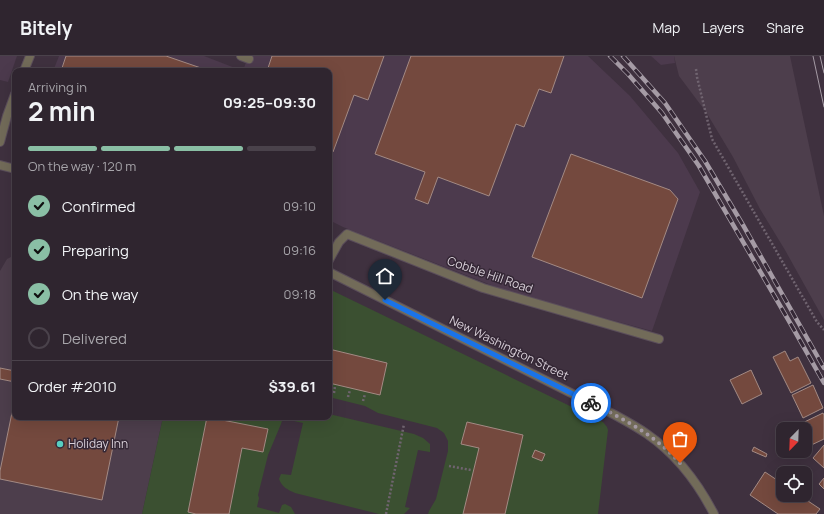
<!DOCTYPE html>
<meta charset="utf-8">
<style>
body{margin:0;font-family:Manrope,sans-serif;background:#3b313b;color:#f1f3f6;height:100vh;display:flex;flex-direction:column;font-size:15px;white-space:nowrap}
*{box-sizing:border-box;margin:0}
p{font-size:13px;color:#a7a5aa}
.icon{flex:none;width:22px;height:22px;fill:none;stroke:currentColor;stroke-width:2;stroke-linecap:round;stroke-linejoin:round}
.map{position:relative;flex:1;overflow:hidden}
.details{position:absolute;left:12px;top:12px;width:320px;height:352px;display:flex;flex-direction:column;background:#2f252f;border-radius:8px;box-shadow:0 4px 16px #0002,0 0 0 1px #4a424b}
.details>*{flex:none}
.needle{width:26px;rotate:203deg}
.fabs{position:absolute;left:776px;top:366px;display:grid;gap:8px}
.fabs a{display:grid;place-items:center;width:36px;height:36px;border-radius:8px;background:#2f252f;box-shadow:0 4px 16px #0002,0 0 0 1px #4a424b;font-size:20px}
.pin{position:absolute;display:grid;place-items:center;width:34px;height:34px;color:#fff;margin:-41px -17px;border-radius:50% 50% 50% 0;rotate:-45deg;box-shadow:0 0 4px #0007}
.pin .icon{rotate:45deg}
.courier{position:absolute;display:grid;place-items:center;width:40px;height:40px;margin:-20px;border:3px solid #1a73e8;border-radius:50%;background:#fff;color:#222;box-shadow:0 1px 5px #0007}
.overview em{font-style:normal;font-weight:700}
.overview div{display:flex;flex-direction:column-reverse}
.overview{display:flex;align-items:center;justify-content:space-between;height:68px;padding:0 16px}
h1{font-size:26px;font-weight:700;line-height:30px}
.bar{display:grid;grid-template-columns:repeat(4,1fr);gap:6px 4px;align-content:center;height:48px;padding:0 16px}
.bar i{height:5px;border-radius:3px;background:#4a424b}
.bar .on{background:#8abfa5}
.bar p{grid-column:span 4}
.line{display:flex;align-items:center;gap:10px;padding:0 16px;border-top:1px solid #4a424b}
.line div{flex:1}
ol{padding:0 16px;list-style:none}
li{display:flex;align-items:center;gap:12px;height:44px}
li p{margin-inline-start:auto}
li .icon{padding:4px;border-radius:50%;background:#8abfa5;color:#111;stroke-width:4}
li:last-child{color:#a7a5aa}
li i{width:22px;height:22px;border:2px solid #4a424b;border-radius:50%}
header{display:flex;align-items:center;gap:24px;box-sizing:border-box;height:56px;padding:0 20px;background:#2f252f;border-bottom:1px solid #4a424b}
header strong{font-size:19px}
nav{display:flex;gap:22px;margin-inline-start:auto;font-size:14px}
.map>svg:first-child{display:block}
</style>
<header>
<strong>Bitely</strong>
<nav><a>Map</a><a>Layers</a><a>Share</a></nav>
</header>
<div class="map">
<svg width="824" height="458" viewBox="0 0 824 458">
<rect width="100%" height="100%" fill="#3f313f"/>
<g fill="#4d3e4c">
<path d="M674,0h116l34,160v104l-39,-70 -25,-41 -27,-52 -27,-45 -27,-36z"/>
<path d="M15,199v162h148l-21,97h-142v-243l7,-12z"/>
</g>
<g fill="#4c3a4d">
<path d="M0,0h17l-9,26 -8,-2z"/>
<path d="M59,0h145l39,15 5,-15h340l42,40 48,57 22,39 -48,139 -143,-39 -166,-65 -14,-7v-149h-276z"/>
<path d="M651,0h23l1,7 -14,2z"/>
</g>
<g fill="#3b5031">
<path d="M329,233l274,133 4,5 1,3 -10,84h-170l1,-3 7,-12 12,-48v-10l-4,-8 -7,-5 -59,-15 -13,-7 -36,-9z"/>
<path d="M329,358l85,20 9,4 7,6v8l-12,-2 -13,57 5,1 -6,6h-25l-84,-21c-7,-3 -13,-6 -16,-14l2,-5 10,1 12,-52 -9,-2 1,-4h34z"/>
<path d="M163,361h120l-2,7 -13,31 -10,40 1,3 -2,9 22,6 3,-8 3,-1 6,3 4,7h-153z"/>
</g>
<g fill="#74493e" stroke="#a38a84">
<path d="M66,0h100l35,12 -1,3h-139z"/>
<path d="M272,0h112l-16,44 -14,-5 -21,57 -4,2v-83h-62z"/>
<path d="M411,0h153l-13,37 -12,-4 -15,38 -8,-3 -27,72 -51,-19 -10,27 -13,-5 10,-27 -50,-18z"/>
<path d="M571,98l99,36 8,9 -36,99 -110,-41z"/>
<path d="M329,293l58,14 -7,32 -51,-12z"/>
<path d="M785,295l5,10 8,-4 13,26 -20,10 -18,-36z"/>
<path d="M0,312l15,3v11l-15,-3z"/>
<path d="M751,314l11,24 -20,10 -12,-24z"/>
<path d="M813,329l10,23 -20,10 -11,-23z"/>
<path d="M15,342v19h104l-17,83 -102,-21v-8z"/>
<path d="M823,357l1,2v24l-19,9v-19h-15z"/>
<path d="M207,361l61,12 -5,23 -21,-4 -13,66h-33l-8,-2z"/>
<path d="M467,366l56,13 -18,79h-42l16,-66 -18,-4z"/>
<path d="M824,389v23l-11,-10z"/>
<path d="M754,391l13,7 -1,3 -14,-6z"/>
<path d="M535,394l10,4 -3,7 -10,-4z"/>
<path d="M765,416l18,12v11h16l21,14 -4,5h-38l-28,-19z"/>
<path d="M824,422v11l-5,-5z"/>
</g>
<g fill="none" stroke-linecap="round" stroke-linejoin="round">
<defs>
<g id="street">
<path d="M241,0l8,3"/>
<path d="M24,15l6,-15"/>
<path d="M0,86l7,-26 8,-22"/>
<path d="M0,109l15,4"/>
<path d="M329,204l10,-18 8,-8 136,54 176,51"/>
<path d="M329,216l286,143c11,6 22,12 32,19 29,20 51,49 67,80"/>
</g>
</defs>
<use href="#street" stroke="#5b4e5b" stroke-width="10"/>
<g stroke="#706470" stroke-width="2.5" stroke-dasharray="2 2" stroke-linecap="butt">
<path d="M696,13l1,8 15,62 105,183 7,8"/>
<path d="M334,337l1,-7"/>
<path d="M348,341l2,-7"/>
<path d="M363,345l2,-7"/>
<path d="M449,410l22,4"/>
<path d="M386,458l18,-90"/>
</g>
<use href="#street" stroke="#726b59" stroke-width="8"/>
<g stroke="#a59ba5" stroke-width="1">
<path d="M813,0l11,51"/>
<path d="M820,0l4,17"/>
</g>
<defs>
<g id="rail">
<path d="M610,0l18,18 34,39 37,53 94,162 31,55"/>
<path d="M623,0l42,47 40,58 38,64 81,143"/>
</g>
</defs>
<use href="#rail" stroke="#a59ba5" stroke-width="4.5"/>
<use href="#rail" stroke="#342735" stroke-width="3" stroke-dasharray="9" stroke-linecap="butt"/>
</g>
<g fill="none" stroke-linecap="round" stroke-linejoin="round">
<path stroke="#a398a3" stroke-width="4" stroke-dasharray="0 7.2" d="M591,347c33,16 64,32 89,60"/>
<path stroke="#1a73e8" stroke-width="5" d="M385,244l206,103"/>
</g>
<circle fill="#58cec1" stroke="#342735" stroke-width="1.5" cx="60" cy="388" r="4"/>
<g text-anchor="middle" stroke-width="3" stroke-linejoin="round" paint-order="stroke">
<g font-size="12" fill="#d9d0d9" stroke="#342735">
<text transform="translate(490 219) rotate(19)" y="4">Cobble Hill Road</text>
<text transform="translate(509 292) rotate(26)" y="4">New Washington Street</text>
</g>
<g font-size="12" fill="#d9d0d9" stroke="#342735" text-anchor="start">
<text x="68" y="392">Holiday Inn</text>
</g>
</g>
</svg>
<div class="fabs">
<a><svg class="needle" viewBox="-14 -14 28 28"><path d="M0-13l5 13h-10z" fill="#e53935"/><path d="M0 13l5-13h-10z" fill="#a7a5aa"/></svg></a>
<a><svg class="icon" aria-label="locate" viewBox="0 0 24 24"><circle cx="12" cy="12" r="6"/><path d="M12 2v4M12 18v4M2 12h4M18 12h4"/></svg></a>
</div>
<div class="pin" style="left:680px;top:407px;background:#ea580c"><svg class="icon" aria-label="bag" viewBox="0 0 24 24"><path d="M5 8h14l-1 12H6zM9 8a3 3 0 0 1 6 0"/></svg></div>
<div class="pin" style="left:385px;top:244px;background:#1f2937"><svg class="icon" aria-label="home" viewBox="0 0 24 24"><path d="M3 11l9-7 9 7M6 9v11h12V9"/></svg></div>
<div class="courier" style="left:591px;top:347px"><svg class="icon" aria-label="bike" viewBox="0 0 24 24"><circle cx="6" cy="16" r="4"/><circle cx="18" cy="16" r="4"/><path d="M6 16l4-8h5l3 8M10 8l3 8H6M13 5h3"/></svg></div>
<section class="details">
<div class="overview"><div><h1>2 min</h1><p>Arriving in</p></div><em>09:25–09:30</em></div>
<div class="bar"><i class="on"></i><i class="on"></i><i class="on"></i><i></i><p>On the way · 120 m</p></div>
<ol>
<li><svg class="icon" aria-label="check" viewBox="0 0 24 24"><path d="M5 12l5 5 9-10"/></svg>Confirmed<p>09:10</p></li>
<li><svg class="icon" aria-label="check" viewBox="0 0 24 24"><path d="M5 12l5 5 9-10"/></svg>Preparing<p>09:16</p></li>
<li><svg class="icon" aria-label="check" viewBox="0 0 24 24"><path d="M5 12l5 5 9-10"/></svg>On the way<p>09:18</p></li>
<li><i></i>Delivered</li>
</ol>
<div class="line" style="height:52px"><div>Order #2010</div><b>$39.61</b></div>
</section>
</div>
